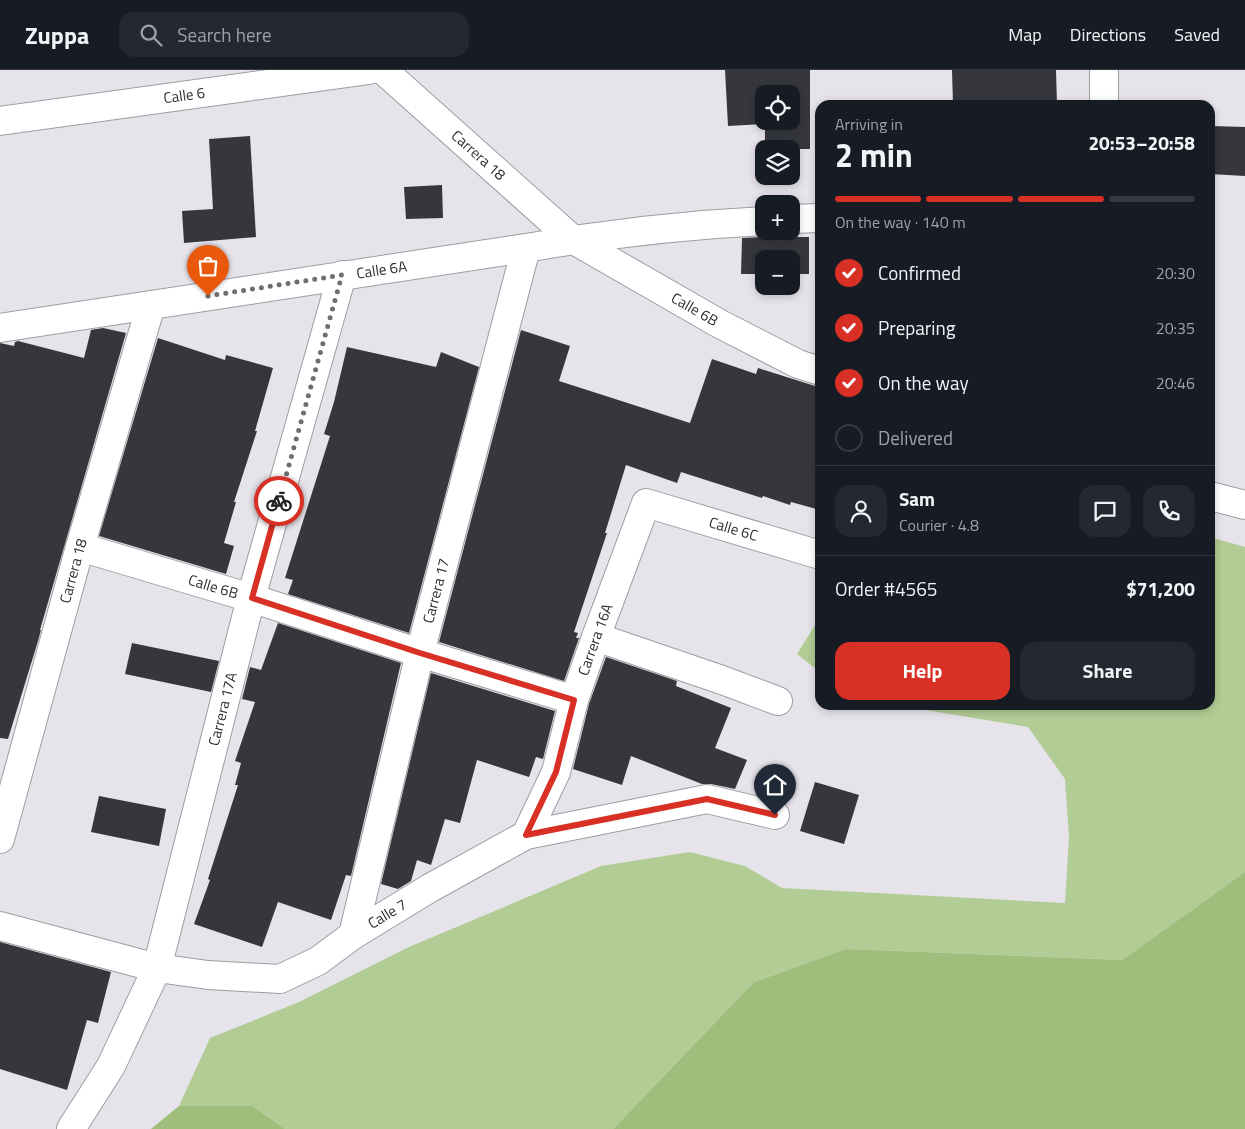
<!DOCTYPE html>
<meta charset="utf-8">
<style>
body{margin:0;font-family:"Titillium Web",sans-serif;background:#242831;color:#f1f3f6;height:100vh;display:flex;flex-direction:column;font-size:19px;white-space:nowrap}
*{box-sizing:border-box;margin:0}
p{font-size:16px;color:#9ea1a6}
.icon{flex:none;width:28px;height:28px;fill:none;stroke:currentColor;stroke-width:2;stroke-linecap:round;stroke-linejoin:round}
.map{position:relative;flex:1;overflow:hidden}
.details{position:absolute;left:815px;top:30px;width:400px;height:610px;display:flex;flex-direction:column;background:#171b24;border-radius:15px;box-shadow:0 2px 8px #0003}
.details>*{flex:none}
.fabs{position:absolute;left:755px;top:15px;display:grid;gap:10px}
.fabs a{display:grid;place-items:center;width:45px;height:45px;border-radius:10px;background:#171b24;box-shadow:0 2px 8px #0003;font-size:25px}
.pin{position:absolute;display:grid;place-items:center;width:42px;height:42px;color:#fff;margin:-51px -21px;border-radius:50% 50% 50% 0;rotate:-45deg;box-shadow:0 0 5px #0007}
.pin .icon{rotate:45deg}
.courier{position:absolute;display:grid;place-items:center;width:50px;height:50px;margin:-25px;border:4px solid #d93025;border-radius:50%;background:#fff;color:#222;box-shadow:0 1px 6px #0007}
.overview em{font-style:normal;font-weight:700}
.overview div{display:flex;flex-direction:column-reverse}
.overview{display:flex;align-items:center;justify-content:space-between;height:85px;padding:0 20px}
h1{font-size:32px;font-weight:700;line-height:38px}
.bar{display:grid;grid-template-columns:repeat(4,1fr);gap:8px 5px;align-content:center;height:60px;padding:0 20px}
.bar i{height:6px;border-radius:4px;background:#363941}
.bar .on{background:#d93025}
.bar p{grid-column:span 4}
.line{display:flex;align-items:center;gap:12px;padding:0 20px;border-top:1px solid #363941}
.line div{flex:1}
.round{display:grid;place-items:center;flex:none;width:52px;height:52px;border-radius:15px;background:#242831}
ol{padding:0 20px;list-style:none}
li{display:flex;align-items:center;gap:15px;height:55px}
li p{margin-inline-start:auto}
li .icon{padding:5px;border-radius:50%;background:#d93025;color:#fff;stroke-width:4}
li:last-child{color:#9ea1a6}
li i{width:28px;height:28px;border:2px solid #363941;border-radius:50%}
.action{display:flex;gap:10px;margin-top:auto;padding:10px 20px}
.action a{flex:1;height:58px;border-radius:15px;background:#d93025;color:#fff;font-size:20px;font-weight:700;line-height:58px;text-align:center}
.action a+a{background:#242831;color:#f1f3f6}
header{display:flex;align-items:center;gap:30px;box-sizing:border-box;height:70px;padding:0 25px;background:#171b24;border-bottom:1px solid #363941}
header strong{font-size:24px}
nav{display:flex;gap:28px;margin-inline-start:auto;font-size:18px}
.search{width:350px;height:45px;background:#242831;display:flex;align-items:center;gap:12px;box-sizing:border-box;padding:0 18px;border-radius:15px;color:#9ea1a6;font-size:19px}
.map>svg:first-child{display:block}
</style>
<header>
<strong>Zuppa</strong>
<div class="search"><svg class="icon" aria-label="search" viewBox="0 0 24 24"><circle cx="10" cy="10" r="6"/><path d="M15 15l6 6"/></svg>Search here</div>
<nav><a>Map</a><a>Directions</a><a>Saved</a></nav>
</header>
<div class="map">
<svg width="1245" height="1059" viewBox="0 0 1245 1059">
<rect width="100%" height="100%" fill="#e6e3ea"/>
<g fill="#b2cc95">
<path d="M1210,467l35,10v325l-123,88 -276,-11 -92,33 -141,147h-328l-32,-23h-74l31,-68 89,-36 110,-55 192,-81 89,-14 55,14 37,22 283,15 4,-66 -4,-58 -37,-52 -133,-22h315z"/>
<path d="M815,555h5v47l-23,-18z"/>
</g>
<g fill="#9fbe7b">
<path d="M1245,802v257h-632l141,-147 92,-33 276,11z"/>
<path d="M179,1036h74l32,23h-134z"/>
</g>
<g fill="#36373d" fill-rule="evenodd">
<path d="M725,0h85v79h-45v-25l-37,2zM764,24h27v27h-27z"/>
<path d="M952,0h104l1,35h-104z"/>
<path d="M1212,56l33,1v49l-35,-2z"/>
<path d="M250,66l6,101 -72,6 -2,-32 31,-2 -4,-70z"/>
<path d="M442,115l1,33 -37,1 -2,-32z"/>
<path d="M762,167h47v37h-18v-15h-27v15h-23l1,-36z"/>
<path d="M103,258l23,5 -86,297h1l-3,11 -30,98 -8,-1v-395l14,3 1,-4 3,-1 66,17 7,-28z"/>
<path d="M521,260l49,16 -11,35 131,42 22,-64 44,15 2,-6 57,18h5v124l-29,-8 -1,3 -27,-9 -1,2 -81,-26 -4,11 -51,-18 -21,68h2l-33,99 4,1 -2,5h3l-15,43 -125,-39z"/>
<path d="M158,268l67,22 1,-5 47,13 -18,63h2l-23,71h2l-12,41 10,3 -8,28 -127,-38z"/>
<path d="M347,277l89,20 5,-15 38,15 -70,266 -121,-39 5,-14 -8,-2 45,-142 -6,-2 10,-32z"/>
<path d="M278,553l123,40 -50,213 -5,-1 -15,45 -53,-18 -16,45 -68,-23 16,-44 -2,-1 30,-94h-3l6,-22 -6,-2 20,-59 -13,-3 8,-32 11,3z"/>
<path d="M132,573l87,18 -8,31 -86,-18z"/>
<path d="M606,587l71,24 -1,5 55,22 -16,40 32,12 -12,29 -24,-5h-9l-71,-28 -9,29 -49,-16 16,-65z"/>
<path d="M431,603l124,38 -12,48 -7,-2 -7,20 -52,-17 -17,63 -15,-4 -14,46 -14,-5 -6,21 -13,8 -17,-5z"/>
<path d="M815,712l44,13 -15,49 -44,-13z"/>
<path d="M99,726l67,13 -7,37 -68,-14z"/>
<path d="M0,872l111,30 -13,51 -11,-3 -20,70 -67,-21z"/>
</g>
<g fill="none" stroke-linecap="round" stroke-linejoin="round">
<defs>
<g id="street">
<path id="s1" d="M383,0l189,169 148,85 78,40 22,7"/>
<path d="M1104,0v35"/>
<path id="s2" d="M0,51l369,-51"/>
<path d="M791,149l29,-1"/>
<path id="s3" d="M0,258l526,-80c79,-14 158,-23 238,-27"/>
<path d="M1210,426l35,9"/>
<path id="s4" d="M80,477l171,51 169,55 154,47"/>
<path d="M596,567l126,43 56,21"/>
<path id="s5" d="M526,765l30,-63 18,-72 22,-63 50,-134 174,52"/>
<path id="s6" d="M0,769l80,-292 71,-242"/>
<path id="s7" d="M0,856l157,42 51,7 72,4 38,-18 35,-26 77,-47 96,-53 181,-36 68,16"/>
<path id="s8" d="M353,865l67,-282 106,-405"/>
<path id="s9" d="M71,1059l40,-63 46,-98 94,-370 91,-323"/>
</g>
</defs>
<use href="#street" stroke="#9f9ca3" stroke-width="30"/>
<use href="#street" stroke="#fff" stroke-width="28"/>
</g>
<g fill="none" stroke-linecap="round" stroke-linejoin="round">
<path stroke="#6e6d70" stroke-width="5" stroke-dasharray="0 9" d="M208,226l134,-21 -63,226"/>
<path stroke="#d93025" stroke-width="6" d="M279,431l-27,97 168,55 154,47 -18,72 -30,63 181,-36 68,16"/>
</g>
<g text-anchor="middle" stroke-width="5" stroke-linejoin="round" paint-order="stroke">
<g font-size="15" fill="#2e2d2f" stroke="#f3f0f7">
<text dy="5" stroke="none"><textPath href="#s2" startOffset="186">Calle 6</textPath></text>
<text dy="5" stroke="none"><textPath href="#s1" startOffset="128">Carrera 18</textPath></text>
<text dy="5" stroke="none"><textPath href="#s3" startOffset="386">Calle 6A</textPath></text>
<text dy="5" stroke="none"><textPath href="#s1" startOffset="395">Calle 6B</textPath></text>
<text dy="5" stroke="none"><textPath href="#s5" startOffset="445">Calle 6C</textPath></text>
<text dy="5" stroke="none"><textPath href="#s6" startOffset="278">Carrera 18</textPath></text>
<text dy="5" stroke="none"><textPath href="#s4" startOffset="139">Calle 6B</textPath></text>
<text dy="5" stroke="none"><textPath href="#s8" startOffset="354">Carrera 17</textPath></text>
<text dy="5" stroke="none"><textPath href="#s5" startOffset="208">Carrera 16A</textPath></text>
<text dy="5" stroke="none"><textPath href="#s9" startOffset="450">Carrera 17A</textPath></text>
<text dy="5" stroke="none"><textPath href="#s7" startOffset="412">Calle 7</textPath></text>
</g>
</g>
</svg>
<div class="fabs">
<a><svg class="icon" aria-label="locate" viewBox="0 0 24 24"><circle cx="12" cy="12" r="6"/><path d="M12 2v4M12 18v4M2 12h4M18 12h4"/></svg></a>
<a><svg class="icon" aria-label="layers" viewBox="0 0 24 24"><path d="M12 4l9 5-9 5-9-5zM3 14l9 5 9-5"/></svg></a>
<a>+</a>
<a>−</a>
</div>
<div class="pin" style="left:208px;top:226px;background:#ea580c"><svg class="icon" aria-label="bag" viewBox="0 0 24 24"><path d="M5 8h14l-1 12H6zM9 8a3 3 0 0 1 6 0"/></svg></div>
<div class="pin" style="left:775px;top:745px;background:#1f2937"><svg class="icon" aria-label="home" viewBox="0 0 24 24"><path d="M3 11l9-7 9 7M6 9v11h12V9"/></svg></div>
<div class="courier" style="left:279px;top:431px"><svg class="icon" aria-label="bike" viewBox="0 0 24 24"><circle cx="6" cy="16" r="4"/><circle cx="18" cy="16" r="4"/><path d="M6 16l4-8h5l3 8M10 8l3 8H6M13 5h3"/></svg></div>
<section class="details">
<div class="overview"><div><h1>2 min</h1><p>Arriving in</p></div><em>20:53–20:58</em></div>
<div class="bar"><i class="on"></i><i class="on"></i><i class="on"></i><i></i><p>On the way · 140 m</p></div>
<ol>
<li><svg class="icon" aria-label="check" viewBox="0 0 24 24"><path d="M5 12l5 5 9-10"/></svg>Confirmed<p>20:30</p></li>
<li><svg class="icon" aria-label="check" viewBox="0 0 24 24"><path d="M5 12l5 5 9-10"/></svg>Preparing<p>20:35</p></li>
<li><svg class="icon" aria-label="check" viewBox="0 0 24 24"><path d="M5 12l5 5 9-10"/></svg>On the way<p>20:46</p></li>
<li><i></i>Delivered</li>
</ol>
<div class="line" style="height:90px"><a class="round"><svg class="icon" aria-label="person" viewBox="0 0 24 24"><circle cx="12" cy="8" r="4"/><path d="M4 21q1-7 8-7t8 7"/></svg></a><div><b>Sam</b><p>Courier · 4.8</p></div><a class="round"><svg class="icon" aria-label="chat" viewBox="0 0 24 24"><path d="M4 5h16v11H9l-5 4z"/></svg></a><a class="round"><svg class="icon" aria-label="phone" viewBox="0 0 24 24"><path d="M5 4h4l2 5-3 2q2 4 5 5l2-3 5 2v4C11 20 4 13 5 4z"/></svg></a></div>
<div class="line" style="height:65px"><div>Order #4565</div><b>$71,200</b></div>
<div class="action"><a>Help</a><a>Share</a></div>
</section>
</div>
